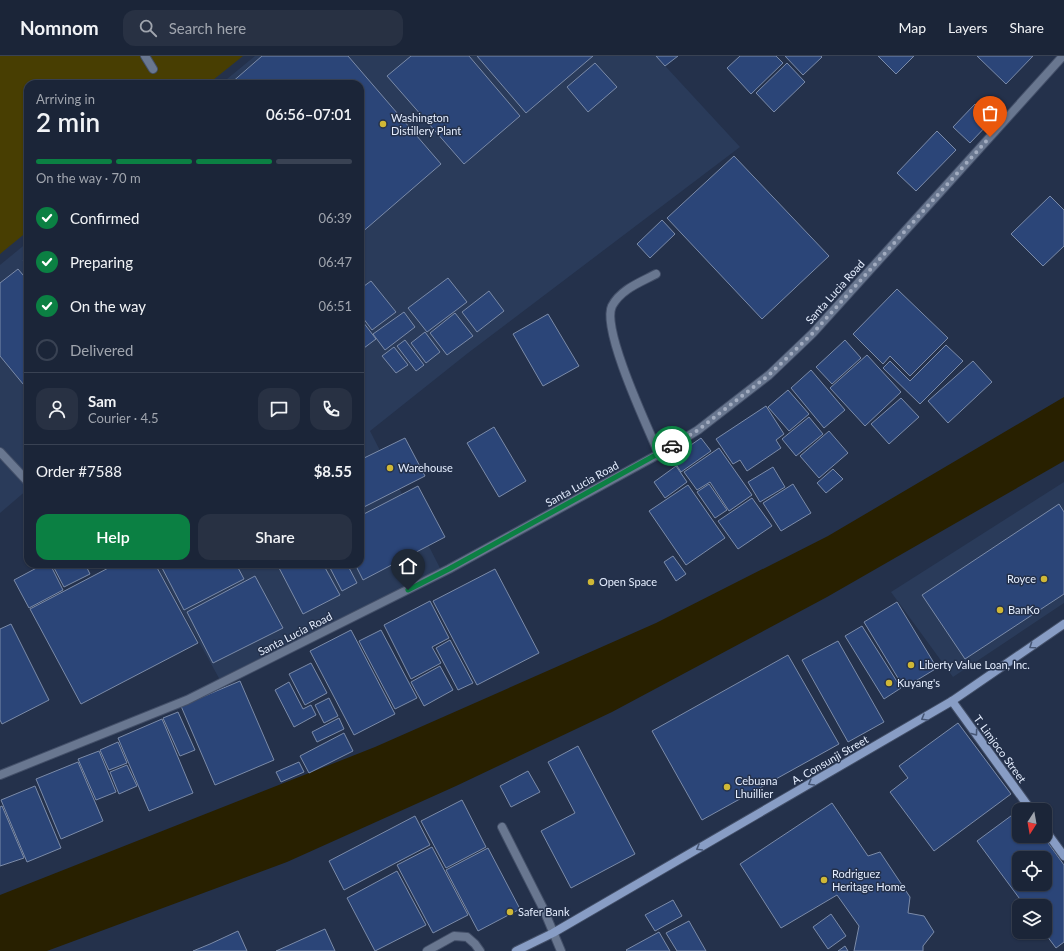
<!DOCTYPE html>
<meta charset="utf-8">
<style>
body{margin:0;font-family:Lato,sans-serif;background:#283143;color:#f1f3f6;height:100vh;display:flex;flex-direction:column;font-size:15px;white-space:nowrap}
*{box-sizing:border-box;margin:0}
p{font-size:13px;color:#a0a5ae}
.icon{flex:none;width:22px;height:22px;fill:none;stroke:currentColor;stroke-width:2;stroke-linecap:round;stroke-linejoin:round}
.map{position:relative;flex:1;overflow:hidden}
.sheet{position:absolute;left:24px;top:24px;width:340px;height:488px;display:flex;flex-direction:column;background:#1b2538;border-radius:12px;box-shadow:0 1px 3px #0004,0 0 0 1px #394253}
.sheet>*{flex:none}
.needle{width:26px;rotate:191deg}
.fabs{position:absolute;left:1012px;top:747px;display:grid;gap:8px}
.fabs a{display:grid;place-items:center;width:40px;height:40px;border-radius:8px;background:#1b2538;box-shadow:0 1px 3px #0004,0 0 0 1px #394253;font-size:20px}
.pin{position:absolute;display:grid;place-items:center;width:34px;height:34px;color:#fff;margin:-41px -17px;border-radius:50% 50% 50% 0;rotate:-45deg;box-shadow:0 0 4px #0007}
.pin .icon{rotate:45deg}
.courier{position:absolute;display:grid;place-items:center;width:40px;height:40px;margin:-20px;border:3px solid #0b8043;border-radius:50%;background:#fff;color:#222;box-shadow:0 1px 5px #0007}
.head em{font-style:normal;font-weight:600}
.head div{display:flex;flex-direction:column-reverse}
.head{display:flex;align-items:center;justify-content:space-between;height:68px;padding:0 12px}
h1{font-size:26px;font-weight:600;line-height:30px}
.bar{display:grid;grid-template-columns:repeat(4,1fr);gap:6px 4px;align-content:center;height:48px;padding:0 12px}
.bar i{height:5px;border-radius:3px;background:#394253}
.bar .active{background:#0b8043}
.bar p{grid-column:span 4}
.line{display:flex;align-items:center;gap:10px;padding:0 12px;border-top:1px solid #394253}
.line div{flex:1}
.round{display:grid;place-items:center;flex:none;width:42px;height:42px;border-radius:12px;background:#283143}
ol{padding:0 12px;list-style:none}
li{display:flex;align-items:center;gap:12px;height:44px}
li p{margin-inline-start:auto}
li .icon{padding:4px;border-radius:50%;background:#0b8043;color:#fff;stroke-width:4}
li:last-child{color:#a0a5ae}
li i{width:22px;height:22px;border:2px solid #394253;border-radius:50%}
.cta{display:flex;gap:8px;margin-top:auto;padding:8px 12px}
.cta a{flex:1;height:46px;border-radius:12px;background:#0b8043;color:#fff;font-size:16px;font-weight:600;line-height:46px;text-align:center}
.cta a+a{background:#283143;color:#f1f3f6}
header{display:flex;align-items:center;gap:24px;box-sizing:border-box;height:56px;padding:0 20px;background:#1b2538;border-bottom:1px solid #394253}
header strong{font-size:19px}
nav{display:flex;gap:22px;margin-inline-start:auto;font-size:14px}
.search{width:280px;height:36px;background:#283143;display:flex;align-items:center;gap:10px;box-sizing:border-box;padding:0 14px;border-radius:12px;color:#a0a5ae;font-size:15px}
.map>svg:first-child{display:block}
</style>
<header>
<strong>Nomnom</strong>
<div class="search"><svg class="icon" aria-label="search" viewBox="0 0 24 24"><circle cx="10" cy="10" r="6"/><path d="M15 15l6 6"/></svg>Search here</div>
<nav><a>Map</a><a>Layers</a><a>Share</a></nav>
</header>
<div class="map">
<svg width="1064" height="895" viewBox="0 0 1064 895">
<rect width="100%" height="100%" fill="#24314b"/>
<g fill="#2a3b5a">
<path d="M255,0h401l84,91 -272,206 -98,78 71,139 -221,110 -64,-116h204v-480h-139z"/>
<path d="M28,186v247l-28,24v-248z"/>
<path d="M1064,426v121l-111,74 -62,-85z"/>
</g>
<path fill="#483e02" d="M0,0h243l-35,28h-180v147l-28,23z"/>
<path fill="#282000" d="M1064,341v64l-237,136 -215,115 -156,74 -169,76 -240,89h-47v-56l375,-148 281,-124 172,-87z"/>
<g fill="#2b4578" stroke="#7b8ba9" fill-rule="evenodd">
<path d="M262,0h86l93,108 -81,70v-150h-130z"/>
<path d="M411,0h58l51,60 -56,48 -77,-88z"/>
<path d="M477,0h116l-67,57z"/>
<path d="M656,0h22l-13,10z"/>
<path d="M740,0h36l7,7 -32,31 -24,-26z"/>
<path d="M785,0h36l1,1 -19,18z"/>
<path d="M878,0h36l-18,18z"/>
<path d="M977,0h56l-27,28z"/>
<path d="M595,7l22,24 -29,25 -21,-25z"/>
<path d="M787,7l18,19 -31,30 -18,-19z"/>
<path d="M975,48l17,16 -22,23 -17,-16z"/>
<path d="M937,75l19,19 -40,41 -19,-18z"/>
<path d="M734,100l95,100 -67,63 -95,-101z"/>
<path d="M1050,140l14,14v36l-21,20 -32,-32z"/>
<path d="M662,164l13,14 -25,24 -13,-14z"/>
<path d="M28,200v10l-5,-6z"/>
<path d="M18,213l10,12v109l-28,-34v-73z"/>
<path d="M448,222l19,24 -40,30 -19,-24z"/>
<path d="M371,225l25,31 -24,18 -12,-16v-25z"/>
<path d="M897,233l51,49 -38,38 -20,-20 -7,8 -30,-30z"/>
<path d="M489,235l15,20 -27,21 -15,-20z"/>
<path d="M404,256l11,15 -30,23 -12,-16z"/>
<path d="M455,257l18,23 -26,19 -17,-22z"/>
<path d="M548,258l31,52 -36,20 -30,-52z"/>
<path d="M360,262l16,21 -16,12z"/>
<path d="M425,276l15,20 -14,11 -15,-20z"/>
<path d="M405,284l19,25 -8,6 -19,-25z"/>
<path d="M845,284l16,18 -29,26 -16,-17z"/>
<path d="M946,289l17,16 -43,43 -37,-36 7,-7 20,20z"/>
<path d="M394,291l14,18 -12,8 -14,-17z"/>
<path d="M867,299l34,37 -36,34 -35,-38z"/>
<path d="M973,305l19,21 -44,41 -20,-22z"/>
<path d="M811,314l34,40 -21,18 -33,-40z"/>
<path d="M788,334l21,24 -20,17 -21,-24z"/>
<path d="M901,342l18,19 -30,27 -18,-20z"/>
<path d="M766,350l18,28 -8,6 5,8 -34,23 -7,-11 -7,4 -17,-25z"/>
<path d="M809,361l14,17 -27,22 -14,-17z"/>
<path d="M494,371l32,54 -27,16 -32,-54z"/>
<path d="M829,375l19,22 -29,25 -19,-22z"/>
<path d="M405,382l20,38 -65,33v-49z"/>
<path d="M701,382l10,13 -30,21 -9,-14z"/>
<path d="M719,392l33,47 -23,16 -19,-29 -13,8 -13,-18z"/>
<path d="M676,410l11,16 -22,16 -11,-16z"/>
<path d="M773,411l12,20 -25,15 -12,-20z"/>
<path d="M833,413l10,10 -17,14 -9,-10z"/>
<path d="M709,428l18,26 -12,8 -18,-26z"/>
<path d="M793,428l18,29 -30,18 -18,-28z"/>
<path d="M688,429l37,53 -39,27 -37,-54z"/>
<path d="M418,430l27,51 -82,43 -8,-16h5v-48z"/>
<path d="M752,442l20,28 -34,23 -20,-28z"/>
<path d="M1059,448l5,8v82l-99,65 -43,-64z"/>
<path d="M673,500l13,18 -10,7 -12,-19z"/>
<path d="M44,508h6l13,26 -34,18 -15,-28z"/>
<path d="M52,508h33l5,10 -26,13z"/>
<path d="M116,508h39l43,79 -117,61 -51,-95z"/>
<path d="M160,508h76l8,15 -60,31z"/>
<path d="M277,508h46l17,31 -37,19z"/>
<path d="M328,508h19l10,19 -15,8z"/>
<path d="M495,513l44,84 -62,32 -44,-84z"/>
<path d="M255,520l28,52 -70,35 -26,-51z"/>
<path d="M430,545l19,37 -17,9 9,16 -30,16 -27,-54z"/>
<path d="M897,546l40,66 -33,20 -40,-66z"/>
<path d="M11,568l38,76 -47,24 -2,-4v-91z"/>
<path d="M862,570l39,62 -17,11 -39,-63z"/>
<path d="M351,574l44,84 -41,21 -44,-84z"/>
<path d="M381,574l36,68 -22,11 -36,-68z"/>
<path d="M450,584l23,43 -15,7 -22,-42z"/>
<path d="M838,585l46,81 -36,20 -46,-82z"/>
<path d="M788,599l51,89 -137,76 -50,-89z"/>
<path d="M311,607l16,30 -22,12 -16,-31z"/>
<path d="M440,610l13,24 -29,16 -13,-24z"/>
<path d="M240,625l34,79 -59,25 -34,-79z"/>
<path d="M289,626l14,27 8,-4 5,10 -22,12 -19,-37z"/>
<path d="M329,642l9,18 -14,7 -9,-18z"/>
<path d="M178,656l17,38 -15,6 -17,-38z"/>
<path d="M339,662l5,11 -27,13 -5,-10z"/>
<path d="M162,663l31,74 -44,18 -31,-73z"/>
<path d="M958,667l53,71 -77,57 -44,-59 18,-14 -9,-12z"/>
<path d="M344,677l9,18 -44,22 -9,-17z"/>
<path d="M118,686l9,21 -18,7 -9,-20z"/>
<path d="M578,690l57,108 -64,34 -30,-57 34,-18 -27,-51z"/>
<path d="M99,695l17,41 -20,8 -18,-41z"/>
<path d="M78,706l25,59 -42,18 -25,-60z"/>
<path d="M299,706l5,10 -23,10 -5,-10z"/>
<path d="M127,709l10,21 -18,8 -9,-22z"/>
<path d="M528,715l12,21 -29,15 -11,-21z"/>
<path d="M35,730l26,62 -34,14 -26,-62z"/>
<path d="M462,744l24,47 -40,21 -25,-47z"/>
<path d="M832,747l36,53 12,-4 30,45 -2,16 16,3 10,16 -11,14v5h-69l5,-25 -22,-31 -56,33 -41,-64z"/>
<path d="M2,750l22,52 -24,8v-59z"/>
<path d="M1019,754v26h24l21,29v77l-8,6 -12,-16 1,-26h-20l-48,-65zM1019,802h26v26h-26z"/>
<path d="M415,760l15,29 -86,45 -15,-29z"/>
<path d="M432,791l36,68 -35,18 -36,-68z"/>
<path d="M488,792l32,61 -42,22 -32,-61z"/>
<path d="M397,815l29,54 -51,26 -28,-53z"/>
<path d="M673,844l9,16 -27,15 -10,-16z"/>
<path d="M831,858l15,22 -18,13 -15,-22z"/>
<path d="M689,865l17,30h-29l-11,-18z"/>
<path d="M325,873l10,22h-59z"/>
<path d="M238,875l9,20h-54l17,-7z"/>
<path d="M659,876l11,19h-43l-1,-1z"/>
<path d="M845,890l3,5h-10z"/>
</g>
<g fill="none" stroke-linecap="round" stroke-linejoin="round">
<defs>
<g id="lane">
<path d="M145,0l8,13"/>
<path d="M656,218c-15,8 -35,15 -44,32 -11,23 36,122 47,148"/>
<path d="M0,396l28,30"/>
<path d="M502,771l41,81 18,43"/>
<path d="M427,895l27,-15 13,1 8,7 5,7"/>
</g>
<path id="street" d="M0,719l187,-75 262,-131 210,-115 39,-24 71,-55 44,-42 250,-277"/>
<g id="secondary">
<path d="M952,645l79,109"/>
<path d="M1045,774l19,26"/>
<path d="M516,895l37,-18 399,-232 112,-77"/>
</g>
</defs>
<use href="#lane" stroke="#434f68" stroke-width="10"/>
<use href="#street" stroke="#434f68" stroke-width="10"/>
<use href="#secondary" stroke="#434f68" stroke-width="10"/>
<use href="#lane" stroke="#697790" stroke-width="8"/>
<use href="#street" stroke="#697790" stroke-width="8"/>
<use href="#secondary" stroke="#889dc5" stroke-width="8"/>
</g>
<defs><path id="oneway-chevron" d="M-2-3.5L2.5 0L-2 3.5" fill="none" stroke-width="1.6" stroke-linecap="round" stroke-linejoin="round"/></defs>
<g stroke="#475776">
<use href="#oneway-chevron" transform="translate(1032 590) rotate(145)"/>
<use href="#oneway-chevron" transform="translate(924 662) rotate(150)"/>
<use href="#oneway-chevron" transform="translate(975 677) rotate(54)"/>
<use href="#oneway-chevron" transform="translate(811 727) rotate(150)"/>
<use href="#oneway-chevron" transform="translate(699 792) rotate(150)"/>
</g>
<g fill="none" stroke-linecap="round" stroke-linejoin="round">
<path stroke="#a1abbf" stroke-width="4" stroke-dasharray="0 7.2" d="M672,390l26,-16 71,-55 44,-42 177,-196"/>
<path stroke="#0b8043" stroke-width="5" d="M408,534l41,-21 223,-123"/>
</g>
<g fill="#d0b836" stroke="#24314b" stroke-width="1.5">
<circle cx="383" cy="68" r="4"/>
<circle cx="390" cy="412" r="4"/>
<circle cx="1044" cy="523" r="4"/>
<circle cx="591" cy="526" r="4"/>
<circle cx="1000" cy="554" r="4"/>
<circle cx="911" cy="609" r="4"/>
<circle cx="889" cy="627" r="4"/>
<circle cx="727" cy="731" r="4"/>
<circle cx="824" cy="824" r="4"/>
<circle cx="510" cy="856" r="4"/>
</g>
<g text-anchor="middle" stroke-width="3" stroke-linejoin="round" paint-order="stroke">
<g font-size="11" fill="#e4edfe" stroke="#24314b" text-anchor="start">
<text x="391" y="66">Washington<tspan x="391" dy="13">Distillery Plant</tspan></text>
<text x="398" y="416">Warehouse</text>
<text x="1036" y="527" text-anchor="end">Royce</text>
<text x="599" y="530">Open Space</text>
<text x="1008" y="558">BanKo</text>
<text x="919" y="613">Liberty Value Loan, Inc.</text>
<text x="897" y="631">Kuyang's</text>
<text x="735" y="729">Cebuana<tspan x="735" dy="13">Lhuillier</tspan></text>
<text x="832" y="822">Rodriguez<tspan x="832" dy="13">Heritage Home</tspan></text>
<text x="518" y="860">Safer Bank</text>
</g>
<g font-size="11" fill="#e4edfe" stroke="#24314b">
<text transform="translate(835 236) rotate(-48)" y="4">Santa Lucia Road</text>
<text transform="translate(582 428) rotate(-29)" y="4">Santa Lucia Road</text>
<text transform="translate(295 578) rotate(-27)" y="4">Santa Lucia Road</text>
<text transform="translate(1000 693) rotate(54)" y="4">T. Limjoco Street</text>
<text transform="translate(830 704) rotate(-30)" y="4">A. Consunji Street</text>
</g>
</g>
</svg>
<div class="fabs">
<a><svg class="needle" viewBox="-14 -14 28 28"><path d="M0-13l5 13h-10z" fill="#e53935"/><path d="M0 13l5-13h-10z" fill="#a0a5ae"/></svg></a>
<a><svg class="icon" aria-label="locate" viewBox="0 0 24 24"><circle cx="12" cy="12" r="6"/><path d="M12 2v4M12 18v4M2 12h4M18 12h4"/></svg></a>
<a><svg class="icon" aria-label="layers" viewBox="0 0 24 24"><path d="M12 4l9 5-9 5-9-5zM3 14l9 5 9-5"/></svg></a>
</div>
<div class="pin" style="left:990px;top:81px;background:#ea580c"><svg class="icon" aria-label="bag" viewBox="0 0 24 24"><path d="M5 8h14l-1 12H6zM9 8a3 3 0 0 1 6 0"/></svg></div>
<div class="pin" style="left:408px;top:534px;background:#1f2937"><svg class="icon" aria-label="home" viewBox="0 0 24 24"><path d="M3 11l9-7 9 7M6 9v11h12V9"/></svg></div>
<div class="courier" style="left:672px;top:390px"><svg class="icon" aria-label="car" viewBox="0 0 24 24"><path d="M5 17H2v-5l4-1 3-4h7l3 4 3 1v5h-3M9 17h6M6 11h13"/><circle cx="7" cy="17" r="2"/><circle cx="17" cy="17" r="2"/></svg></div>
<section class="sheet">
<div class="head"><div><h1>2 min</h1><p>Arriving in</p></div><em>06:56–07:01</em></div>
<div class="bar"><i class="active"></i><i class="active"></i><i class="active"></i><i></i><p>On the way · 70 m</p></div>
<ol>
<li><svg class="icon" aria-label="check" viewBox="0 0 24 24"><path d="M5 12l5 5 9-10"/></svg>Confirmed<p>06:39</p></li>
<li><svg class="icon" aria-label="check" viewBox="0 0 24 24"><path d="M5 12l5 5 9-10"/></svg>Preparing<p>06:47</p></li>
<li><svg class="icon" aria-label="check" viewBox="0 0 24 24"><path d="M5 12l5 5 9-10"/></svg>On the way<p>06:51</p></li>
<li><i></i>Delivered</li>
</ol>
<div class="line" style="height:72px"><a class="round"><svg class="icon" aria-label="person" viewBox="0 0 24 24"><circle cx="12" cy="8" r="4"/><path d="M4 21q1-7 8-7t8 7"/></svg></a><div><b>Sam</b><p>Courier · 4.5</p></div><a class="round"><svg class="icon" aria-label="chat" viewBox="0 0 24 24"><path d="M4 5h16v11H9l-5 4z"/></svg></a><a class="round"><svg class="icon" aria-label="phone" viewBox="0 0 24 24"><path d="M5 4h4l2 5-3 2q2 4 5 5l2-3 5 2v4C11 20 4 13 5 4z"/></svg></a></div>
<div class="line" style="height:52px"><div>Order #7588</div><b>$8.55</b></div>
<div class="cta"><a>Help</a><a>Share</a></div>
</section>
</div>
